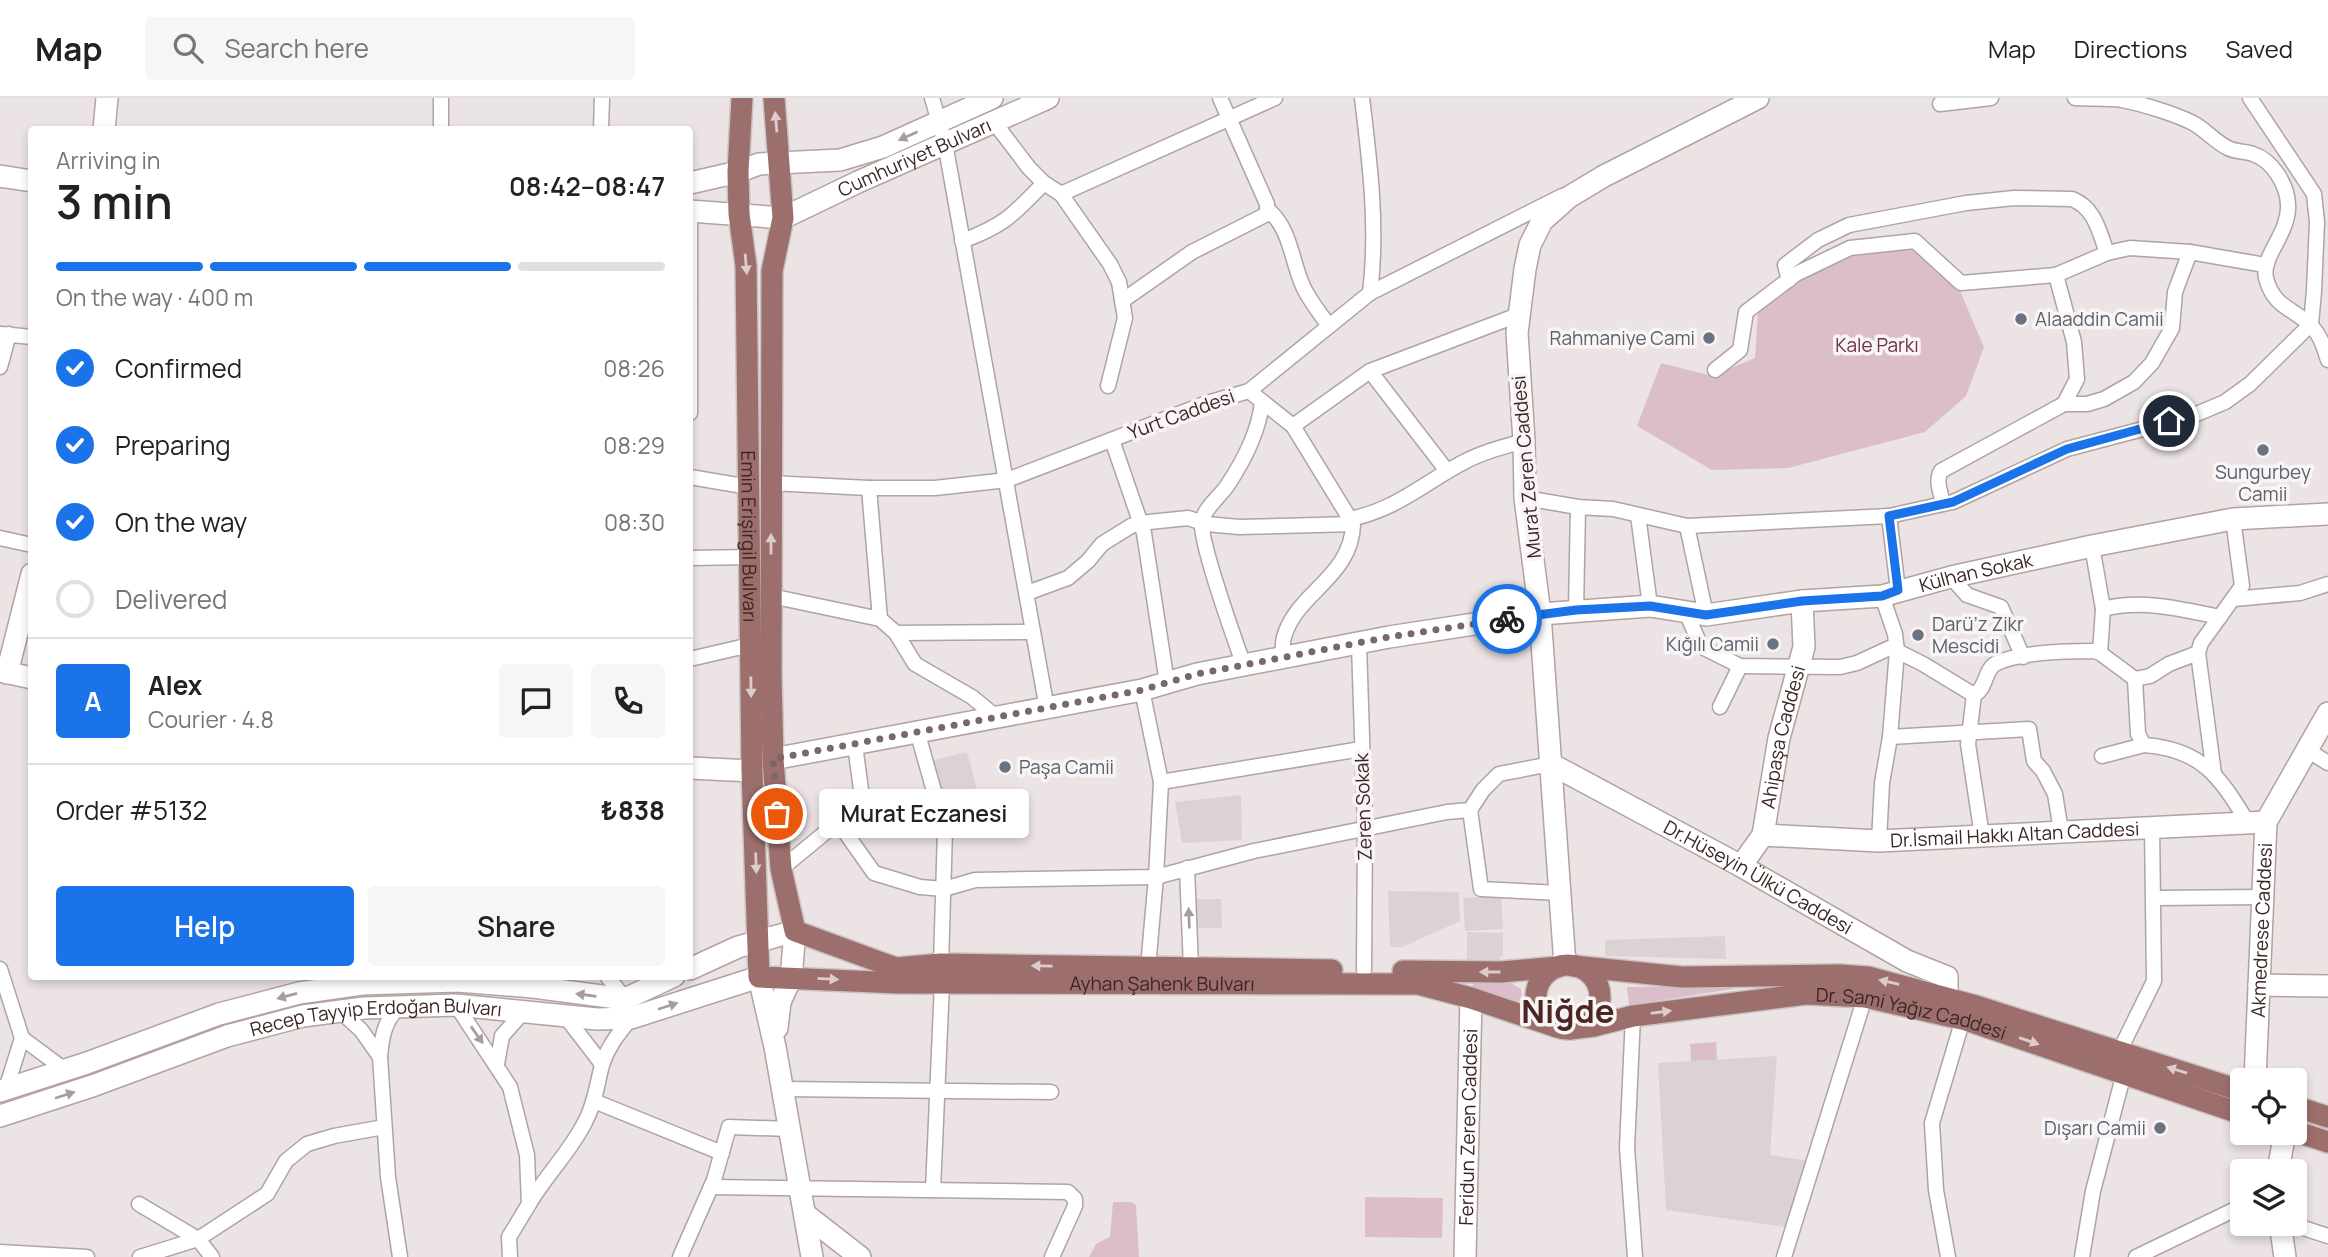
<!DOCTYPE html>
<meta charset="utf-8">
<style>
body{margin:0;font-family:Manrope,sans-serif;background:#f6f6f6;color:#222;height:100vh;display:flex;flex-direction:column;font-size:26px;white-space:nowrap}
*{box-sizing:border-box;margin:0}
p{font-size:23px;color:#767676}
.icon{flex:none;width:38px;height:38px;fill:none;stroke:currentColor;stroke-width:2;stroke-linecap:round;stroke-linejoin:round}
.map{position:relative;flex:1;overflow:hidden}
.side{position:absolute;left:28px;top:28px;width:665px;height:854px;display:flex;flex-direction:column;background:#fff;border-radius:7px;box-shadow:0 4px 10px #0003}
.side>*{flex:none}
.fabs{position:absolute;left:2230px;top:970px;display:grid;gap:14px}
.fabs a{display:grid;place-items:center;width:77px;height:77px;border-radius:7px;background:#fff;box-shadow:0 4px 10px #0003;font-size:35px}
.pin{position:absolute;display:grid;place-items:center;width:60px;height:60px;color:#fff;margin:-30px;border:4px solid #fff;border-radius:50%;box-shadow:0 2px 7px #0007}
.courier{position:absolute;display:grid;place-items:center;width:70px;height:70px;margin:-35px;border:5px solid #1a73e8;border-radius:50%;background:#fff;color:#222;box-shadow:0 2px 9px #0007}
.bubble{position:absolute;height:49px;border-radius:7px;background:#fff;box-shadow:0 4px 10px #0003;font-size:23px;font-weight:600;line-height:49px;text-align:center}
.headline em{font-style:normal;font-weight:600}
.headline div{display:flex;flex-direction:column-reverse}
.headline{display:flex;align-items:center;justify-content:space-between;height:119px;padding:0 28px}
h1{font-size:46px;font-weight:600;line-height:52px}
.bar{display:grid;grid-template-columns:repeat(4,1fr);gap:10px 7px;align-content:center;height:84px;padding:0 28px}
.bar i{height:9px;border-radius:5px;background:#e0e0e0}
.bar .active{background:#1a73e8}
.bar p{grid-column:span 4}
.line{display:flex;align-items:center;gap:18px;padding:0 28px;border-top:2px solid #e0e0e0}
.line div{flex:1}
.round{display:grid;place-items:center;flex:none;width:74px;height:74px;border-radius:7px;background:#f6f6f6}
ol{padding:0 28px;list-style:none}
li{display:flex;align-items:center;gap:21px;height:77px}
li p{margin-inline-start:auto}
li .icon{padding:7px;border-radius:50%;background:#1a73e8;color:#fff;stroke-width:4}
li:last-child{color:#767676}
li i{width:38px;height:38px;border:4px solid #e0e0e0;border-radius:50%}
.primary-button{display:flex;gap:14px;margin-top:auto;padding:14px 28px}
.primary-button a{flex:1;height:80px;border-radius:7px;background:#1a73e8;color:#fff;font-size:28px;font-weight:600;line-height:80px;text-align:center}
.primary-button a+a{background:#f6f6f6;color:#222}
header{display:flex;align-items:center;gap:42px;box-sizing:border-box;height:98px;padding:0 35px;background:#fff;border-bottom:2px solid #e0e0e0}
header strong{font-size:33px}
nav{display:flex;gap:38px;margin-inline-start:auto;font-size:24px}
.search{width:490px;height:63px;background:#f6f6f6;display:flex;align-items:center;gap:18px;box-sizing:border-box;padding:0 24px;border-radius:7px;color:#767676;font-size:26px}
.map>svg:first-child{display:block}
</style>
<header>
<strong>Map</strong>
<div class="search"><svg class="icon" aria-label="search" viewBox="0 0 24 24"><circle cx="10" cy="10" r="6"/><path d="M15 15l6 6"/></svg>Search here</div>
<nav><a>Map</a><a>Directions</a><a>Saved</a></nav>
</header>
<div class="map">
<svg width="2328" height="1159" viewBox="0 0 2328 1159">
<rect width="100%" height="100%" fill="#ece3e4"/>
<g fill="#dcd2d3">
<path d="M967,654l16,60 -38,10 -15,-61z"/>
<path d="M1241,697l1,45 -60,3 -7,-41z"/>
<path d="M1388,793l71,1 1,29 -58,26h-12z"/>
<path d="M1501,798l2,33 -38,2 -2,-33z"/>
<path d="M1191,801h30l1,29h-30z"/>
<path d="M1467,834l36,1v23l-3,1v5l-33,1z"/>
<path d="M1725,838l1,23 -121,-3v-16z"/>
<path d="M1777,958l-7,99 39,6 -23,66 -120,-17 -8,-147z"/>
</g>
<g fill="#dbbeca">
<path d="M1877,146l44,8 39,39 24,56 -18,49 -41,36 -137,36 -76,2 -75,-44 24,-63 51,13 43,-18 3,-47 67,-51z"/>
<path d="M1472,884h37l12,7 1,11 -10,2 -39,-15z"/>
<path d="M1732,888l1,3 -104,16 -2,-18z"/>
<path d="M1716,944l1,18 -26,1 -1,-17z"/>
<path d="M1365,1099l78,1 -1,40 -77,-1z"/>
<path d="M1113,1104h19l4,3 3,52h-50l7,-13 14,-7z"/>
</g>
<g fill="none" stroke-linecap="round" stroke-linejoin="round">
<defs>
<g id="street">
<path d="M932,0l13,45 102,566"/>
<path d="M2075,0c15,1 32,0 47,2 21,4 53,14 71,23 13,7 22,19 35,25 7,4 17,3 25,6 19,6 34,30 35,50 2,29 -27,52 -22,74 8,31 29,30 46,49 9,9 12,21 16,33"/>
<path d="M1940,6l51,-6"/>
<path d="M994,24l35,46 15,15 17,11 49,70 9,18 6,36 -17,68"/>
<path d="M441,32v-32"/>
<path d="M601,32l1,-32"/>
<path d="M1061,96l214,-96"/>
<path d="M1267,111c23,18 24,49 35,75 6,15 18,29 27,42"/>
<path d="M962,143c42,-15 52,-27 82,-58"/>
<path d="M2056,177l51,-22 23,-5 60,4"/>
<path d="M1789,182l-4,-15 33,-25 31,-15 117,-22 48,-5 58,1c23,9 27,32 35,54"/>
<path d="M1370,195l192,-97"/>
<path d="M690,202v-89"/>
<path d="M1122,203l70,-49 75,-38v-10l-47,-106"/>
<path d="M1,236l31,3"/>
<path d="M0,269l9,-33"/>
<path d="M1715,272l25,-20 6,-38 50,-38 54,-26 65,-7 46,42 95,-8 18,67 3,37 -13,25 -123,67c-6,10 0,22 2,33l-54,12"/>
<path d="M1370,273l77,100"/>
<path d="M1249,293l44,35 60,98c-1,53 -57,69 -69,113 -2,7 -1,15 -1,22"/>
<path d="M2064,306h23l17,-5 30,-17 18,-19 20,-35 3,-36 15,-40 75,13"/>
<path d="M690,315v-112"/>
<path d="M1293,328l77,-55 148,-56"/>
<path d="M1112,342l32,93 23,150"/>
<path d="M690,379l59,10"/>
<path d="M771,385l98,5h66l72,-8 200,-77 42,-12 121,-98c8,-65 0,-130 -8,-195"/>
<path d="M869,390l11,131"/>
<path d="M1525,400l53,9 35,2 74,17 202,-10 9,74"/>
<path d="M1943,406l10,-2 114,-53 125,-33 33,-14 25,-18 61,-60 3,-33 3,-69 -3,-28 -64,-96"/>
<path d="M1638,417l12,91"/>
<path d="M1350,421c47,-10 71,-34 112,-56 20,-11 41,-16 62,-22"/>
<path d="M1687,428l19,89"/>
<path d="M0,440l32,7"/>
<path d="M2092,448l11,63 -3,44"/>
<path d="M690,460l60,-1"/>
<path d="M1951,479l16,18 34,12 22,50"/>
<path d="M1027,495l41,-15 20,-17 14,-17 29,-18 9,-3 48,-5 18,6 33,3 114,-3"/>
<path d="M771,498l109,23 16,14 19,31 57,33 23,19"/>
<path d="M2234,501l66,-6 28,-9"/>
<path d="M2103,511c39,-10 78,0 117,8"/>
<path d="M1576,512l2,-103"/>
<path d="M1686,514l13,30 7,7 34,17 100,1 17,-4 39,-18"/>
<path d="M896,535l137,-1"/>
<path d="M1359,546l6,185 -1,141"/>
<path d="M1897,553l26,13 51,31c13,-7 10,-24 21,-31 22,-12 73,-13 99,-13l6,2 35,26 15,-3 19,-12 29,-11"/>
<path d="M690,561l60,-14"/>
<path d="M1244,568c-9,-26 -45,-125 -42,-145 2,-12 18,-25 25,-35 16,-24 32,-55 35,-84"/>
<path d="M2135,581l3,55 6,11c58,4 76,32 104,78"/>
<path d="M1142,592l19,92 -5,95 -8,90"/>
<path d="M1974,597l-6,49 14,92"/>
<path d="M1720,609l20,-41"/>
<path d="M917,633l28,99 -4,134"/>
<path d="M1890,639l139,-8 5,32 9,10 12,23 6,37"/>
<path d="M2307,652l21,13"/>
<path d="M2102,658l42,-11"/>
<path d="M2214,676l-16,-121 3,-10 41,-57 -9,-67"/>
<path d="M1161,684l200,-33"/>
<path d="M1470,712l11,79 79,4"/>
<path d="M838,724l36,51 46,14 24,2 31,-9 181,-3 98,-26 193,-39 23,-2 13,-20 16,-16 52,-10"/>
<path d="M1879,743l3,-58 8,-46 7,-86 -2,-17 -13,-38"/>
<path d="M1187,770l4,100"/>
<path d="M781,771l57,-47 24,-25 -7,-52"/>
<path d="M2155,800l107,-1"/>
<path d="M0,871l22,69 43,32"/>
<path d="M607,878l18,23"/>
<path d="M456,907l54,82 17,68 2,49 -20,33 1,20"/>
<path d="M340,913l21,19 19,27c2,-21 4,-34 18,-50"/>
<path d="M565,918l37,48"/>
<path d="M1633,918l-6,132 8,109"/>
<path d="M2119,954l35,-71 -2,-155"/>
<path d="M380,959l8,120 12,80"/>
<path d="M497,966l5,-28 23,-26"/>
<path d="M6,991l16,-51"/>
<path d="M783,991l268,3"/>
<path d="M594,1003l128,52"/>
<path d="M711,1089l357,5 7,7v7l-23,51"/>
<path d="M933,1092l9,-207"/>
<path d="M139,1106l59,35 14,18"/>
<path d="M529,1106c17,-29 41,-52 56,-82 10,-18 12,-38 17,-57 6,-19 17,-32 29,-47"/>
<path d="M2288,1125l40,13"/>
<path d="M0,1154l87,5"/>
<path d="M140,1159l58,-18 69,-45 19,-33 21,-17 27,-8 50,-9"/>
<path d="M680,1159l34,-77 15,-53 61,2"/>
<path d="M1784,1159l81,-260"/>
<path d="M1948,1159l-12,-67 -4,-67 31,-104"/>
<path d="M2082,1159l11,-66 31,-118"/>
<path d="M2136,1159l106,-51"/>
</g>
<g id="secondary">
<path d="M104,32l3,-32"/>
<path d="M0,78l32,5"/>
<path d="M690,85l48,-11 21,-8 81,-4 43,-13 109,-49"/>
<path id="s1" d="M690,113l93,7 75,-36 190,-84"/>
<path d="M0,573l32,7"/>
<path d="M7,575l25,-99"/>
<path id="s2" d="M773,661l369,-69 55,-16 192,-37 151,-23 110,-8 56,9 96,-14 80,-5 69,-19 141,-31 141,-27 95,-5"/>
<path id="s3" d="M1551,666l190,102 166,95 40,16v21"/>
<path d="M690,670l62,3"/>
<path id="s4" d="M1763,737l116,6 387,-19"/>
<path id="s5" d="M1741,768l22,-31 16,-97 25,-91 -2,-46"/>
<path d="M1565,867l-25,-351 -15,-116 -1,-57 -7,-108 8,-64 5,-24 12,-24 27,-24 35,-21 154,-78"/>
<path d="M690,871l48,-22 57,-16 -4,47 -11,24 -3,26"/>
<path d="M2259,887l69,1"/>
<path id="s6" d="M2255,982l11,-258 62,-109"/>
<path d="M0,993l87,-28 132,-49 80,-21 63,-9 95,-3 76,6 92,12 49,-23"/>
<path id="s7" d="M0,1018l95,-31 132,-49 76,-20 61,-8 92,-3 141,14 34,-1 128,-41 16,70 37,210"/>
<path d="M2278,1073l7,-39"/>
<path d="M806,1117l54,42"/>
<path d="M2280,1125l5,34"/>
<path id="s8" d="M1465,1159l6,-259"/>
</g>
<g id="primary">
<path id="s9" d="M742,0l-4,74 1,42 7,52 6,505 7,206 139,6 520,1 53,14 86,29"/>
<path d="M774,0l9,120 -11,53 -1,405 2,83 8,110 14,62 101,37 45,-4 391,6"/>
<circle cx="1568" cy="899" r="32"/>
<path d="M1573,868l109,11 158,-2 28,2 108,29 266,85"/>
<path d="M1403,873l98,1 57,-5"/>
<path id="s10" d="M1570,931l24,-3 39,-10 173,-22 59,3 101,23 276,94"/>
<path d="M2294,1008l34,11"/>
<path d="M2294,1033l34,11"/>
</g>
</defs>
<use href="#street" stroke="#b0a3a3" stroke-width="17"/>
<use href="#secondary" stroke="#b4a1a0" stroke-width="24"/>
<use href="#primary" stroke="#c8c2c2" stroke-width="24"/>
<use href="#street" stroke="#fff" stroke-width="14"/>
<use href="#secondary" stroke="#fff" stroke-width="21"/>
<use href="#primary" stroke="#9d6f6c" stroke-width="21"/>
</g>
<defs><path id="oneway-solid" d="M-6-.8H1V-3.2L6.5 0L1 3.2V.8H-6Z" transform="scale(1.75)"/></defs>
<g fill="#dcc">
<use href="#oneway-solid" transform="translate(776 24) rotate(-95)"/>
<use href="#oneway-solid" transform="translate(746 166) rotate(85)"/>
<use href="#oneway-solid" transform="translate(771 446) rotate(-90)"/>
<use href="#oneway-solid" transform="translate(751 589) rotate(89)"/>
<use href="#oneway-solid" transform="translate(756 765) rotate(88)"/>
<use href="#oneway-solid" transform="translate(1042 868) rotate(-179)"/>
<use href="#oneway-solid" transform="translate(1490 874) rotate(-180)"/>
<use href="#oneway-solid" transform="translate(828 881) rotate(3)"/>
<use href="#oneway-solid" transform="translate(1889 884) rotate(-167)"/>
<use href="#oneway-solid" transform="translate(1661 914) rotate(-8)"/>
<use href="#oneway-solid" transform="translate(2029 943) rotate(19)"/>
<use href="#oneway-solid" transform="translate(2177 972) rotate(-163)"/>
</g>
<g fill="#a79d9d">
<use href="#oneway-solid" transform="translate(908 38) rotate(156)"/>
<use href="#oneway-solid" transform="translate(1189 820) rotate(-92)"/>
<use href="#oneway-solid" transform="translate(586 897) rotate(-172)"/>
<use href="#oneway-solid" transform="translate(287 898) rotate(165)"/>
<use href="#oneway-solid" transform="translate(668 908) rotate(-18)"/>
<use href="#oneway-solid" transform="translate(477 937) rotate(55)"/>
<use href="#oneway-solid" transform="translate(65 997) rotate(-18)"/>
</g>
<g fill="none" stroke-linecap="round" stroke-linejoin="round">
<path stroke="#7a6868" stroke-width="7" stroke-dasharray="0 12.6" d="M777,716l-4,-55 369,-69 55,-16 192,-37 118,-18"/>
<path stroke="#1a73e8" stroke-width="9" d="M1507,521l69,-9 74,-4 56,9 96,-14 80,-5 16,-6 -9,-74 64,-14 114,-53 102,-28"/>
</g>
<g fill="#6b7280" stroke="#f9f4f5" stroke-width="2.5">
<circle cx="2021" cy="221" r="7"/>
<circle cx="1709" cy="240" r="7"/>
<circle cx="2263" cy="352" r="7"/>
<circle cx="1918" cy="537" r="7"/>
<circle cx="1773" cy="546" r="7"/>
<circle cx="1005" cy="669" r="7"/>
<circle cx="2160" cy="1030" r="7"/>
</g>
<g text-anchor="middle" stroke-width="7" stroke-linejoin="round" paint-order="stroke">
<g font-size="19" fill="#3c2625" stroke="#f9f4f5">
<text dy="7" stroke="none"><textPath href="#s1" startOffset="238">Cumhuriyet Bulvarı</textPath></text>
<text transform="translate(1181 316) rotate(-20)" y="7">Yurt Caddesi</text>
<text transform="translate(1526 369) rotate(-95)" y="7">Murat Zeren Caddesi</text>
<text dy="7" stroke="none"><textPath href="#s9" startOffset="439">Emin Erişirgil Bulvarı</textPath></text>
<text dy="7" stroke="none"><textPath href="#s2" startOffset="1222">Külhan Sokak</textPath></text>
<text dy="7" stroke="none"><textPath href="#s5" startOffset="138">Ahipaşa Caddesi</textPath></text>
<text transform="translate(1363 709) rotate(-92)" y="7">Zeren Sokak</text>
<text dy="7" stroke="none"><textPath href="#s4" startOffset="252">Dr.İsmail Hakkı Altan Caddesi</textPath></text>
<text dy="7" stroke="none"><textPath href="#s3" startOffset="236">Dr.Hüseyin Ülkü Caddesi</textPath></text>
<text dy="7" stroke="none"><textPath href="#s6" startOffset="150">Akmedrese Caddesi</textPath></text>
<text dy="7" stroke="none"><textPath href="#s9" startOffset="1283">Ayhan Şahenk Bulvarı</textPath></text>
<text dy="7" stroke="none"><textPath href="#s10" startOffset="346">Dr. Sami Yağız Caddesi</textPath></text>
<text dy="7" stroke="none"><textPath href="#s7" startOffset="392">Recep Tayyip Erdoğan Bulvarı</textPath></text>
<text dy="7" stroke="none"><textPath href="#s8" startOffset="130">Feridun Zeren Caddesi</textPath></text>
</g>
<g font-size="19" fill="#5b616d" stroke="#f9f4f5" text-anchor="start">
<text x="2035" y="228">Alaaddin Camii</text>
<text x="1695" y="247" text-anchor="end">Rahmaniye Cami</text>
<text x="2263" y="381" text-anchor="middle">Sungurbey<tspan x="2263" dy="22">Camii</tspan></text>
<text x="1932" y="533">Darü’z Zikr<tspan x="1932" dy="22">Mescidi</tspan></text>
<text x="1759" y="553" text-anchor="end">Kığılı Camii</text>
<text x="1019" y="676">Paşa Camii</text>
<text x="2146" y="1037" text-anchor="end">Dışarı Camii</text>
</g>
<g font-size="19" fill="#6f3244" stroke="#f9f4f5">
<text x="1877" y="254">Kale Parkı</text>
</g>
<g font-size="33" font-weight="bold" fill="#4c2622" stroke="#f9f4f5">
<text x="1568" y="925">Niğde</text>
</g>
</g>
</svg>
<div class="fabs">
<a><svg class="icon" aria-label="locate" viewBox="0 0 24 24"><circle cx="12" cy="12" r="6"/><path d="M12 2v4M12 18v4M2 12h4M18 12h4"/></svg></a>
<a><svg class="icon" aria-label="layers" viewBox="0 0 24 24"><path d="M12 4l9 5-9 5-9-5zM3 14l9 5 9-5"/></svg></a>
</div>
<div class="pin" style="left:777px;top:716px;background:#ea580c"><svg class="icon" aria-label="bag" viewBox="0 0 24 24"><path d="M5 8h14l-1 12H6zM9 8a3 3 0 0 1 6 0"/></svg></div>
<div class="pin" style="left:2169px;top:323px;background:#1f2937"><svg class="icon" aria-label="home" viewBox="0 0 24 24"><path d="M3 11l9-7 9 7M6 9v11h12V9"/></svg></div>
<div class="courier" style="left:1507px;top:521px"><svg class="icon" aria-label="bike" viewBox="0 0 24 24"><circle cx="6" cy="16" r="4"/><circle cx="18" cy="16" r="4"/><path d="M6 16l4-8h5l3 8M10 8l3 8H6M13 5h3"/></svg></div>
<div class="bubble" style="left:819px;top:691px;width:210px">Murat Eczanesi</div>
<section class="side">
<div class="headline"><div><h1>3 min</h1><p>Arriving in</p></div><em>08:42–08:47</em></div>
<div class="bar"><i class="active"></i><i class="active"></i><i class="active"></i><i></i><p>On the way · 400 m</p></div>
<ol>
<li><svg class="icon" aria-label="check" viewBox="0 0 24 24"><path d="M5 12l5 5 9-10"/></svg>Confirmed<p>08:26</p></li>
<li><svg class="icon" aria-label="check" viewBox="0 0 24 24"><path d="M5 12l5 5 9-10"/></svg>Preparing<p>08:29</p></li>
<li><svg class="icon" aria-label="check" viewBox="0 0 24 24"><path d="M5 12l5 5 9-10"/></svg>On the way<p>08:30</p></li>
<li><i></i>Delivered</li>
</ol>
<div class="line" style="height:126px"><b class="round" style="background:#1a73e8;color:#fff">A</b><div><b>Alex</b><p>Courier · 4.8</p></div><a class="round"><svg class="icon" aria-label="chat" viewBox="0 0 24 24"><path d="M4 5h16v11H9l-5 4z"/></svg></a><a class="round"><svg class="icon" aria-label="phone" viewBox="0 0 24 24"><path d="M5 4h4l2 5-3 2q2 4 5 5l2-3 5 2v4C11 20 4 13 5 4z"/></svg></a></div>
<div class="line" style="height:91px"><div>Order #5132</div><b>₺838</b></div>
<div class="primary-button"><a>Help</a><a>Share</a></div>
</section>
</div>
